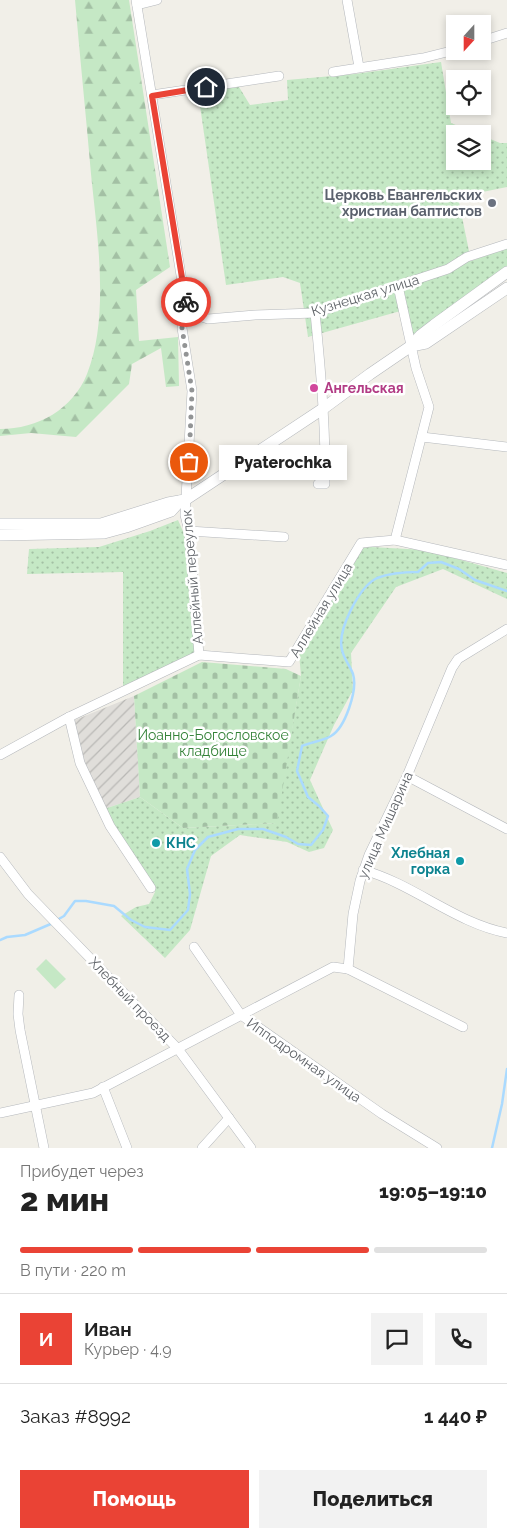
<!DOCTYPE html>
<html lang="ru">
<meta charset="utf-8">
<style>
body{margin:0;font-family:Raleway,sans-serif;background:#f2f2f2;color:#222;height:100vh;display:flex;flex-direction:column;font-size:19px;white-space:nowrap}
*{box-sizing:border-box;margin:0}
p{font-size:16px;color:#767676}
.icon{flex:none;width:28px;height:28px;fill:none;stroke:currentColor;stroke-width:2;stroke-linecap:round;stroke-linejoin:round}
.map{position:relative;height:1148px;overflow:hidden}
.panel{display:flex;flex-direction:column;background:#fff;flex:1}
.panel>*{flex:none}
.needle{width:32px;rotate:201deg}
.buttons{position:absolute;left:446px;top:15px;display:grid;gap:10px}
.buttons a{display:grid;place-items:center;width:45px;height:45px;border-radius:0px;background:#fff;box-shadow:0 2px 8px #0003;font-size:25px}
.pin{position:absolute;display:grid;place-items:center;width:42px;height:42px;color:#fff;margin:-21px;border:2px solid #fff;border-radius:50%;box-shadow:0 1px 5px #0007}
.courier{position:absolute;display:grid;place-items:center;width:50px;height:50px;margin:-25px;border:4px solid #ea4335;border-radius:50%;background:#fff;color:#222;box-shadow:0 1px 6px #0007}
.bubble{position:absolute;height:35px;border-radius:0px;background:#fff;box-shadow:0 2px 8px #0003;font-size:16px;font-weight:800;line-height:35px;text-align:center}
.summary em{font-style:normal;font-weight:800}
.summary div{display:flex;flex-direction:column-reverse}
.summary{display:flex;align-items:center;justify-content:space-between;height:85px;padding:0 20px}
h1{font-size:32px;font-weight:800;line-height:38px}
.bar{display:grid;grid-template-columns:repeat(4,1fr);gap:8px 5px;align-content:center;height:60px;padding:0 20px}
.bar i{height:6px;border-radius:4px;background:#e0e0e0}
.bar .current{background:#ea4335}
.bar p{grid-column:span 4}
.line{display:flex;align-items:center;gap:12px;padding:0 20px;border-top:1px solid #e0e0e0}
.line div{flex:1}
.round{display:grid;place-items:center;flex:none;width:52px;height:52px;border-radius:0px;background:#f2f2f2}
.cta{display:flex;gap:10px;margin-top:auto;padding:10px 20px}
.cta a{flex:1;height:58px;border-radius:0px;background:#ea4335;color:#fff;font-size:20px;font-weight:800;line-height:58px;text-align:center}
.cta a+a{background:#f2f2f2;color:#222}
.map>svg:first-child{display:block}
</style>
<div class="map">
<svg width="507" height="1148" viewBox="0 0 507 1148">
<defs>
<pattern id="industrial-furrows" width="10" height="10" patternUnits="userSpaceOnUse" patternTransform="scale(1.25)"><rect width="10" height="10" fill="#e0deda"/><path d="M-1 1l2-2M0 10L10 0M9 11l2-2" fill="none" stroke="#b9b8b5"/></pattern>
<pattern id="grass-dots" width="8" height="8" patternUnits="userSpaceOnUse" patternTransform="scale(1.25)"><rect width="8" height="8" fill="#c5e8c5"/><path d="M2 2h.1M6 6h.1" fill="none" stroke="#a3c0a4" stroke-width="1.8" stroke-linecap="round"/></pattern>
<pattern id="forest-firs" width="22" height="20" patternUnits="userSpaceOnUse" patternTransform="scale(1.25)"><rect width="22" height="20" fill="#c5e8c5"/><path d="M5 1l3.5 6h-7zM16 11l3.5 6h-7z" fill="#a3c0a4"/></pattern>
<pattern id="cemetery-stones" width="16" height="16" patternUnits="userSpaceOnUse" patternTransform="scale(1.25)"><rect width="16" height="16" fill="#c5e8c5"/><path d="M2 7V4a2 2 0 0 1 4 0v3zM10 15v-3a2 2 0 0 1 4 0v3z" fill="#a3c0a4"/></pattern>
</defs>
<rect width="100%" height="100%" fill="#f1efe8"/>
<path fill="url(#industrial-furrows)" d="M134,696l6,101 -36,12 -39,-85z"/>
<g fill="url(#grass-dots)">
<path d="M441,62l10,61 26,11h-22v27h27l1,-25 17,7h7v44l-49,10 13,64 36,-13v19l-96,69 -7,-26 -96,27 -8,-54 -17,-6 -57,8 -28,-193 41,-5 11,18 38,-5 -1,-20 68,-6z"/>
<path d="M178,520l8,18 10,115 -73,35v-116l-96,2 2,-25 70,-2 51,-16z"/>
<path d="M371,547l55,3 81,23v26l-64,-30 -47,18 -45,66 2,37 -19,35 -24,55 23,50 -9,18 -15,4 -22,-10 -47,-7 -29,21 -21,74 -25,28 -44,-42 15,-9 13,-3 6,-12 -51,-83 36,-12 43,31 93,-5 25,-147 -2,-23 64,-105z"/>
</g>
<path fill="url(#forest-firs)" d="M75,0h54l41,267 -34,23 3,51 39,-4 1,49 -13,1 -5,-39 -29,16 -3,20 -53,53 -45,-4 -31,3v-7c38,0 73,-20 87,-55 23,-57 10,-140 4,-200 -5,-58 -11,-116 -16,-174z"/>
<path fill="url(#cemetery-stones)" d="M202,662l84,7 15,7 -24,147 -94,5 -43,-31 -6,-101z"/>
<path fill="#c5e8c5" d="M46,959l20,20 -11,10 -19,-20z"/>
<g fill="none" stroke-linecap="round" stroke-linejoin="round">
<g stroke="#aadaff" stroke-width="2.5">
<path d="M57,920l7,-4 11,-15h11l28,5 17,14 14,7 25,3 18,-20 2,-16 -3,-25 8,-19 13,-13 30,-8h25l23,8 12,7 13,1 12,-15 5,-14 -9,-10 -11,-9 -11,-26 5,-25c9,-4 21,-5 29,-10 14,-8 27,-46 22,-62 -3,-8 -9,-15 -11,-24 -5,-20 17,-63 35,-72 13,-5 28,-6 41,-6l10,-9 13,-1 18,7 16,11 32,11"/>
<path d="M0,940l7,-3 18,-2 28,-12"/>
<path d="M492,1148l10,-44 5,-35"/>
</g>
<defs>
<g id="minor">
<path d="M136,0l51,312 -4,6 -1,10 10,63 -7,124 4,16 10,124"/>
<path d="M347,0l12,67"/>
<path d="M137,5l20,-5"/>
<path d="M482,41l25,-8"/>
<path d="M333,72l90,-14 32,-8"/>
<path d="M152,95l127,-19"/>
<path d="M187,312l21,7 47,-4 60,-2 133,-44 19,-12 40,-13"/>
<path d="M315,313c6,57 11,114 10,171h-7"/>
<path d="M422,437l85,10"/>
<path d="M189,531l95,6"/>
<path d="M395,540l112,25"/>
<path d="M69,717l11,46 30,63 41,62"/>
<path d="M0,755l69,-38 130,-62 90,7 72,-119 34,-3 34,-133 -13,-39 -18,-82"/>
<path d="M407,776l100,53"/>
<path d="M0,857l28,37 150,155 73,99"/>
<path d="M363,870c51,14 92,53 144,63"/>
<path d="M194,947l47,68 141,99 55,34"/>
<path d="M348,969l115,58"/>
<path d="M19,995l-1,19 2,16 24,118"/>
<path d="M103,1087l24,61"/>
<path d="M0,1113l93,-20 240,-126 15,2 5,-55 7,-33 9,-26 38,-79 45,-108 6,-9 49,-30"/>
<path d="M202,1148l27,-30"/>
</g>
<g id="tertiary">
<path d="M411,346l15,-3 81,-55"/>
<path d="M0,524h101l67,-21 17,-3 139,-92 46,-34 41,-28 10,-11 13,-10 73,-53"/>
<path d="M0,535l104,-2 22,-6 45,-16 9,-10"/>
</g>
</defs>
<use href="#minor" stroke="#b5b8bc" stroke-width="10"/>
<use href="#tertiary" stroke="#b5b8bc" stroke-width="12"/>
<use href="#minor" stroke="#fff" stroke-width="9"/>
<use href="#tertiary" stroke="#fff" stroke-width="11"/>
</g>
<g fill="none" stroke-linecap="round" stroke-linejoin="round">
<path stroke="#929495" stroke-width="5" stroke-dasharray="0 9" d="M186,302l1,10 -4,6 -1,10 10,63 -3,71"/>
<path stroke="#ea4335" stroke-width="6" d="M186,302l-34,-206 54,-9"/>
</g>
<circle fill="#6b7280" stroke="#fff" stroke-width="2" cx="492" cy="203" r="5"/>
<circle fill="#d1479c" stroke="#fff" stroke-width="2" cx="314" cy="388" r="5"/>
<g fill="#0f9aa8" stroke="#fff" stroke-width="2">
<circle cx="156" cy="843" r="5"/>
<circle cx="460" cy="861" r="5"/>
</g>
<g text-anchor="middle" stroke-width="5" stroke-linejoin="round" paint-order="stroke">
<g font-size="14" font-weight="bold" fill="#5b616d" stroke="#fff" text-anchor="end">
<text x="482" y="200">Церковь Евангельских<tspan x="482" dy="16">христиан баптистов</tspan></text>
</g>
<g font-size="14" fill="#5f6368" stroke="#fff">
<text transform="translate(365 295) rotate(-17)" y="5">Кузнецкая улица</text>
<text transform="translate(192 577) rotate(-95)" y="5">Аллейный переулок</text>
<text transform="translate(321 610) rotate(-59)" y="5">Аллейная улица</text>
<text transform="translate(385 825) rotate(-66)" y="5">улица Мишарина</text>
<text transform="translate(130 999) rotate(46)" y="5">Хлебный проезд</text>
<text transform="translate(304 1060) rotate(35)" y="5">Ипподромная улица</text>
</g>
<g font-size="14" font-weight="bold" fill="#b23c85" stroke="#fff" text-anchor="start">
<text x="324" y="393">Ангельская</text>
</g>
<g font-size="14" fill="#348238" stroke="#fff">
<text x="213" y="740">Иоанно-Богословское<tspan x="213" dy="16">кладбище</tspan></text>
</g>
<g font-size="14" font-weight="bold" fill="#0d838f" stroke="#fff" text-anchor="start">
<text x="166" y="848">КНС</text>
<text x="450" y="858" text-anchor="end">Хлебная<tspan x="450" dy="16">горка</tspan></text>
</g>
</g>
</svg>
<div class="buttons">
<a><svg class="needle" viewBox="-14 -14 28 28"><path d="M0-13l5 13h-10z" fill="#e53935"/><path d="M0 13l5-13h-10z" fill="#767676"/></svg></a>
<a><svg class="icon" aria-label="locate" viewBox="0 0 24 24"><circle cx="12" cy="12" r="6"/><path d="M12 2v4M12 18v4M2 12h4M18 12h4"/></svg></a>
<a><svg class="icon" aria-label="layers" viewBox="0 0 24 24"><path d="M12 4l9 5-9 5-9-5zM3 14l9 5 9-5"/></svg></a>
</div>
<div class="pin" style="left:189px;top:462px;background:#ea580c"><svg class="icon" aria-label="bag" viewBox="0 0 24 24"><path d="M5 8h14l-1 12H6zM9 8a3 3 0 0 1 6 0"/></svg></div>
<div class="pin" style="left:206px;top:87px;background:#1f2937"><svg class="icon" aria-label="home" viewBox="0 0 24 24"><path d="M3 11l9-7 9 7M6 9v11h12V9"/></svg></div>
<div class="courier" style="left:186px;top:302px"><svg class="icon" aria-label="bike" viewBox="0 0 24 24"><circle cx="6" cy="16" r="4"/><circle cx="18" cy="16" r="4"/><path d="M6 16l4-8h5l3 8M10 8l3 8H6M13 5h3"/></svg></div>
<div class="bubble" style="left:219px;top:445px;width:128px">Pyaterochka</div>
</div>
<section class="panel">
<div class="summary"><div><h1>2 мин</h1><p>Прибудет через</p></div><em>19:05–19:10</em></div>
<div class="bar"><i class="current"></i><i class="current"></i><i class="current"></i><i></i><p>В пути · 220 m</p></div>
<div class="line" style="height:90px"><b class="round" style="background:#ea4335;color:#fff">И</b><div><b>Иван</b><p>Курьер · 4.9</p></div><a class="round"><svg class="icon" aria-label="chat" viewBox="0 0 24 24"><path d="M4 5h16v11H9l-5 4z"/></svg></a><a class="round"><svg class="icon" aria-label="phone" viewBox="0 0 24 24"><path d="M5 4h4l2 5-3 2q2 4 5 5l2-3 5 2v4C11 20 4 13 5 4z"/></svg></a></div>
<div class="line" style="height:65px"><div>Заказ #8992</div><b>1 440 ₽</b></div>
<div class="cta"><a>Помощь</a><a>Поделиться</a></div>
</section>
